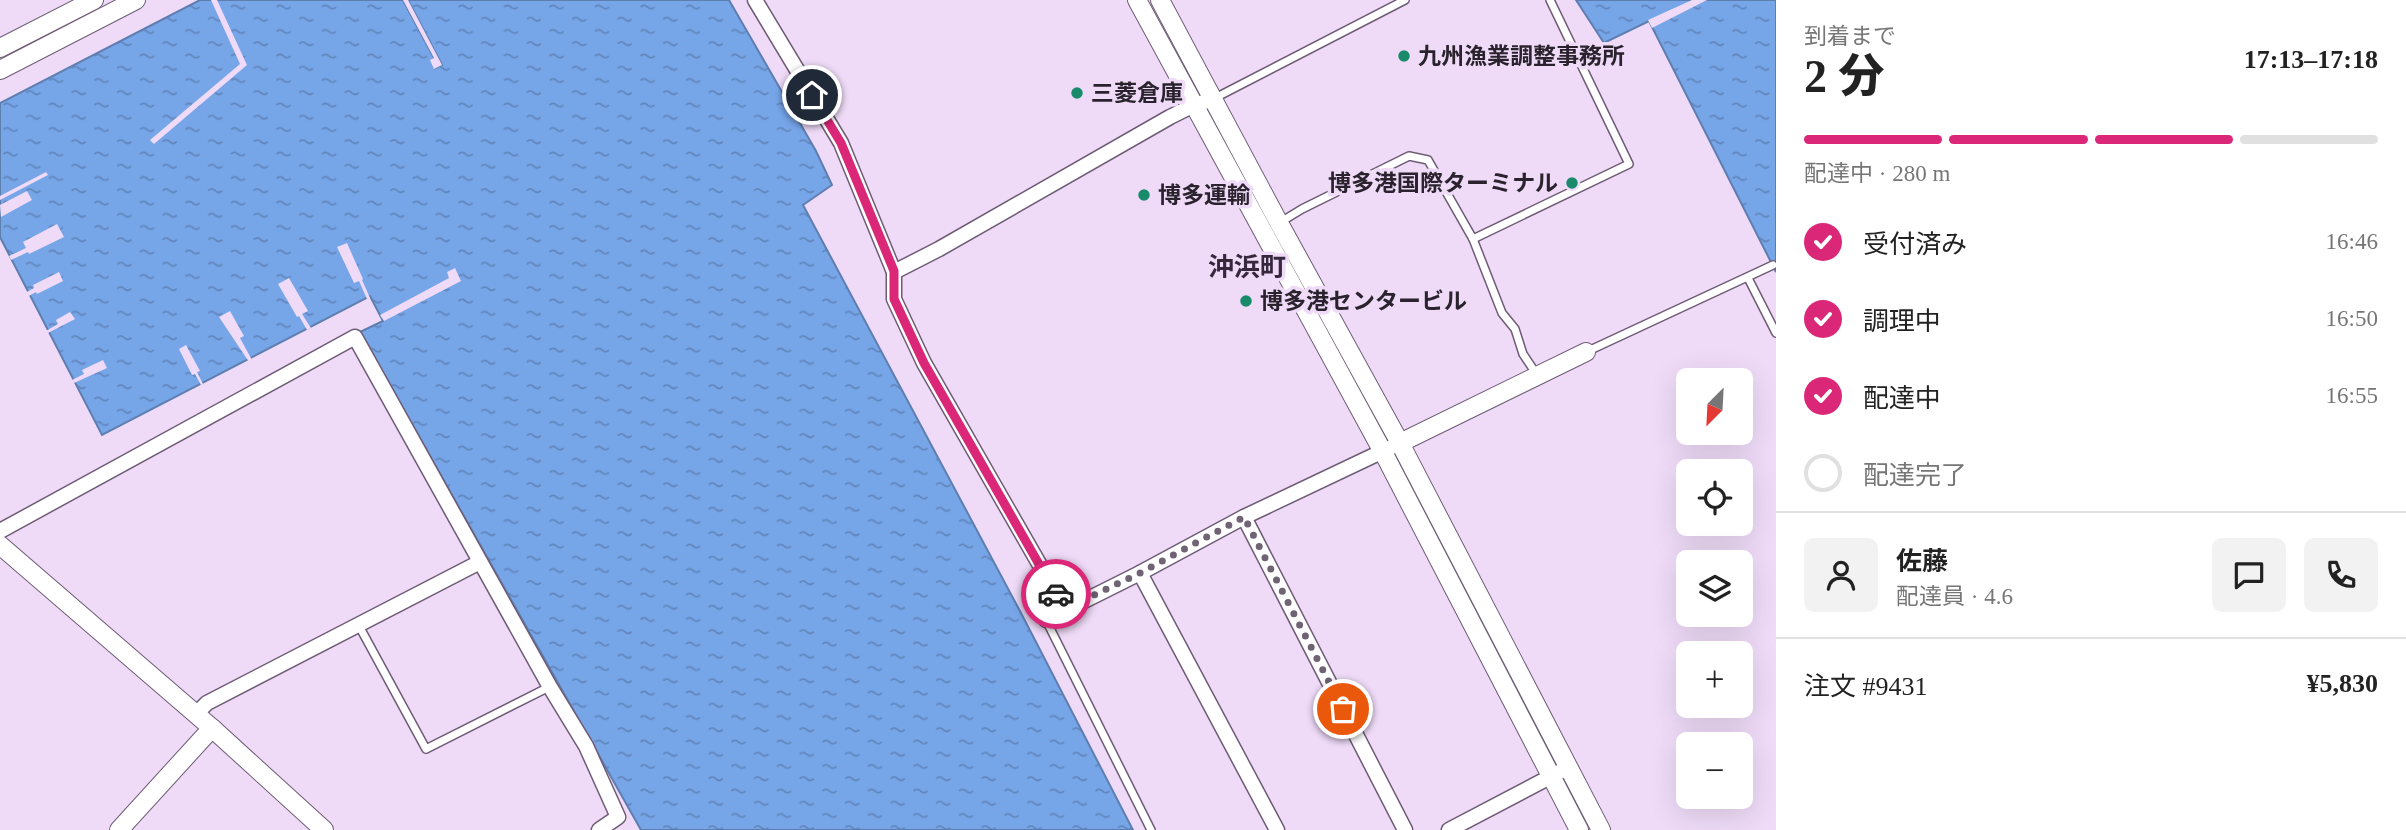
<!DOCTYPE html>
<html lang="ja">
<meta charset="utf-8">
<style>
body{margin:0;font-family:"Times New Roman","Noto Sans JP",serif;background:#f2f2f2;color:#222;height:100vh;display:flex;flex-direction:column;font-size:26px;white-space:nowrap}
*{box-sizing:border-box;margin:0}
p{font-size:23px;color:#767676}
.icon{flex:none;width:38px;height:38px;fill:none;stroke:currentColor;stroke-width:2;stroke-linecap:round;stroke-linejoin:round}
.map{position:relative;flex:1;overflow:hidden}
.panel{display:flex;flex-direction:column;background:#fff;width:630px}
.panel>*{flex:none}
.needle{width:46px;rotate:204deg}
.buttons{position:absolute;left:1676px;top:368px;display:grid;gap:14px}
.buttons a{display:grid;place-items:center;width:77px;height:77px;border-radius:10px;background:#fff;box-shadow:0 7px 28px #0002;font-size:35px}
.pin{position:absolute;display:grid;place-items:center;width:60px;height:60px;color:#fff;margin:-30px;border:4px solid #fff;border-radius:50%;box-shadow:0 2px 7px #0007}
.courier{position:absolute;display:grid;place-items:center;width:70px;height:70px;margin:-35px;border:5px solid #db2777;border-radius:50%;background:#fff;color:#222;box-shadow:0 2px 9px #0007}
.overview em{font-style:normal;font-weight:800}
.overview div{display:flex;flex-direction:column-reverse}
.overview{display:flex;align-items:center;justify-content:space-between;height:119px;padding:0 28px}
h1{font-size:46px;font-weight:800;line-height:52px}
.bar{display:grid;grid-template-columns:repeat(4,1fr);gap:10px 7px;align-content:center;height:84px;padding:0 28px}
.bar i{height:9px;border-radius:5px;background:#e0e0e0}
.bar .active{background:#db2777}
.bar p{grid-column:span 4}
.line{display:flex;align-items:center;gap:18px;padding:0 28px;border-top:2px solid #e0e0e0}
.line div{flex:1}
.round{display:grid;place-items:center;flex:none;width:74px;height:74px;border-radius:10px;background:#f2f2f2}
ol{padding:0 28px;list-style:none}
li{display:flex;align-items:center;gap:21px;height:77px}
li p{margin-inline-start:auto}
li .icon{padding:7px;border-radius:50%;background:#db2777;color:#fff;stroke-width:4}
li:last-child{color:#767676}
li i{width:38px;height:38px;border:4px solid #e0e0e0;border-radius:50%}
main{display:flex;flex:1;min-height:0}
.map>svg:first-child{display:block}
</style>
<main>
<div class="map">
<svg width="1776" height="830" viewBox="0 0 1776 830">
<defs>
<pattern id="water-ripples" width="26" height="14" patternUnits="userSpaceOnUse" patternTransform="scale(1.75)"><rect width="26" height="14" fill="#76a5e8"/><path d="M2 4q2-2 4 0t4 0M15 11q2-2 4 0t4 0" fill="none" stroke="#6186bc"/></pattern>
</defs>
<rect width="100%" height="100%" fill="#efdbf8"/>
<g fill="url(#water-ripples)" stroke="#5f7eb0" stroke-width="2">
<path d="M200,0h203l31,58 1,10 7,-3 -34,-65h321l87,151 16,34 -29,20 217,406 113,219h-492l-281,-498 23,-11 -13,-25 -268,139 -102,-198v-134z"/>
<path d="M1576,0h200v272l-127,-251 -45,22z"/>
</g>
<g fill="#efdbf8">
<path d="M211,0h6l30,65 -93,79 -4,-4 90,-76z"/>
<path d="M403,0h5l34,65 -8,4 -4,-9 4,-2z"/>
<path d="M1692,0h15l-55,28 -4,-8z"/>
<path d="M46,172l2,3 -48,25v-4z"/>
<path d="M27,191l5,9 -31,17 -1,-12z"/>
<path d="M57,224l7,13 -35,17 -1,-2 -17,8 -2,-4 17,-8 -3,-6z"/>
<path d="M347,243l16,36 -1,1 8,18 -3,1 -8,-18 -5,2 -17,-36z"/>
<path d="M455,268l6,13 -77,40 -4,-6 69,-37 -2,-6z"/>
<path d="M59,272l4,9 -26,13 -1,-2 -9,5 -2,-4 9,-5 -1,-3z"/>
<path d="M289,278l19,33 -6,3 9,14 -4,2 -8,-14 -2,1 -19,-33z"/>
<path d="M230,311l14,25 -4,2 12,22 -3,2 -30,-45z"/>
<path d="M70,312l5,7 -27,14 -2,-2 12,-7 -2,-4z"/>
<path d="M186,345l14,26 -3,1 6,12 -2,1 -6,-11 -3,1 -13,-26z"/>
<path d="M103,360l4,8 -33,15 -2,-3 12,-6 -2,-4z"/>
</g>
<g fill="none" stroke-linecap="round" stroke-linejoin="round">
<defs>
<g id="service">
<path d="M1215,98l190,-98"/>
<path d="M1279,223l23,-14 107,-53 19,4 45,79 29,74 13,16 8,25 14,21"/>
<path d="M1473,239l156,-75 -79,-164"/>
<path d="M1748,278l28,55"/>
<path d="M1586,352l187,-87"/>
<path d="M1046,620l105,210"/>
<path d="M358,624l68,125 123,-62"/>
</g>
<g id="minor">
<path d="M755,0l86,143 53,129v27l30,64 141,246"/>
<path d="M894,272l45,-23 231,-132 24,-12 20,-6"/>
<path d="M1244,517l161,313"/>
<path d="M0,531l355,-194 195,350 36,59 32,71 -19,13"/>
<path d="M1140,573l137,257"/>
<path d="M1046,620l94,-47 104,-56 156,-74"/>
<path d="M196,714l11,-11 273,-141"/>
<path d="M1449,830l118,-62"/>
</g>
<g id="tertiary">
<path d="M1137,0l246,452 196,378"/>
<path d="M1160,0l119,223 121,220 201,387"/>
<path d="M0,48l94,-48"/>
<path d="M0,70l136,-70"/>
<path d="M1400,443l186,-91"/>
<path d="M0,545l212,183 112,102"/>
<path d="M119,830l93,-102"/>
</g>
</defs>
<use href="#service" stroke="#6e5c75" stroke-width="10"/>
<use href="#minor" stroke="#6e5c75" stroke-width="17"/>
<use href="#tertiary" stroke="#6e5c75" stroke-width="20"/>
<use href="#service" stroke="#fff" stroke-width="7"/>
<use href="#minor" stroke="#fff" stroke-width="14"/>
<use href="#tertiary" stroke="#fff" stroke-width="18"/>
</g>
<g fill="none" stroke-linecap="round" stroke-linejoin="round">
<path stroke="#6f6374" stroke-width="7" stroke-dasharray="0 12.6" d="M1056,594l9,15 75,-36 104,-56 99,192"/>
<path stroke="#db2777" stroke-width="9" d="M812,95l29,48 53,128v28l30,64 132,231"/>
</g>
<g fill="#198b6b" stroke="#efdbf8" stroke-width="2.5">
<circle cx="1404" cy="56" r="7"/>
<circle cx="1077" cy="93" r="7"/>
<circle cx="1572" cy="183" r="7"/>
<circle cx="1144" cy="195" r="7"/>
<circle cx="1246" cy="301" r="7"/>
</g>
<g text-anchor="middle" stroke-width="7" stroke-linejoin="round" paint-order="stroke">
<g font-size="23" font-weight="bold" fill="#2a232d" stroke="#efdbf8" text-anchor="start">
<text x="1418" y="64">九州漁業調整事務所</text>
<text x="1091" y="101">三菱倉庫</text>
<text x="1558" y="191" text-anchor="end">博多港国際ターミナル</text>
<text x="1158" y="203">博多運輸</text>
<text x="1260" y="309">博多港センタービル</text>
</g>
<g font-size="26" font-weight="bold" fill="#36273d" stroke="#efdbf8">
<text x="1247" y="276">沖浜町</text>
</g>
</g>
</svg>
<div class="buttons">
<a><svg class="needle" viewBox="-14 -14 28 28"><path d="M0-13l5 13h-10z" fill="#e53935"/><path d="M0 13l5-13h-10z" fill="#767676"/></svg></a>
<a><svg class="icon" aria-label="locate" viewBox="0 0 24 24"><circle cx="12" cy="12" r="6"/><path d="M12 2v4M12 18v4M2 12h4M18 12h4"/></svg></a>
<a><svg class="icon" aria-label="layers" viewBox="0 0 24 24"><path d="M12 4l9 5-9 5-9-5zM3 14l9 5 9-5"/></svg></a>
<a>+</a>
<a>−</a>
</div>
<div class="pin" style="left:1343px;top:709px;background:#ea580c"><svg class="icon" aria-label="bag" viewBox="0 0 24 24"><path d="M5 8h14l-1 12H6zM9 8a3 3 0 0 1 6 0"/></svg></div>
<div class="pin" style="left:812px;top:95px;background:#1f2937"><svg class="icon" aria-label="home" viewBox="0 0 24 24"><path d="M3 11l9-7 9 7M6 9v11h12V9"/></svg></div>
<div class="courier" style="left:1056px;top:594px"><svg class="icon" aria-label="car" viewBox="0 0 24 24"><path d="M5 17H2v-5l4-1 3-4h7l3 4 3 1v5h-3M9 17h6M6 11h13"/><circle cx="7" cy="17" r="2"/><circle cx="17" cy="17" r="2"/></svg></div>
</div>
<section class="panel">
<div class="overview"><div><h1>2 分</h1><p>到着まで</p></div><em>17:13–17:18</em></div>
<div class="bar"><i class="active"></i><i class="active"></i><i class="active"></i><i></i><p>配達中 · 280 m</p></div>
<ol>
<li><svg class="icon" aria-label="check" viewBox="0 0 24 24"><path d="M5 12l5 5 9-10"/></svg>受付済み<p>16:46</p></li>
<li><svg class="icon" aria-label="check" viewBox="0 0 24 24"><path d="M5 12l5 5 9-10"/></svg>調理中<p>16:50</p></li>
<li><svg class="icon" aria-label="check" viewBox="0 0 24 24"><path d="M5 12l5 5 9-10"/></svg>配達中<p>16:55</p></li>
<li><i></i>配達完了</li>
</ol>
<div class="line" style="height:126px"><a class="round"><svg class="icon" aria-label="person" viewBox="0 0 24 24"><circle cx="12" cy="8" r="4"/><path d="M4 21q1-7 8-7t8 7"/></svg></a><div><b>佐藤</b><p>配達員 · 4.6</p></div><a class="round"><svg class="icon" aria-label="chat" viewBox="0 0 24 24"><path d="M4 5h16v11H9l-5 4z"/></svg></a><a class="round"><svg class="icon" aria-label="phone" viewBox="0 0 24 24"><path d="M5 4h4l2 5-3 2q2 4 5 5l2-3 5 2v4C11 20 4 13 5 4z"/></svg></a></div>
<div class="line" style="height:91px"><div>注文 #9431</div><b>¥5,830</b></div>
</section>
</main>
